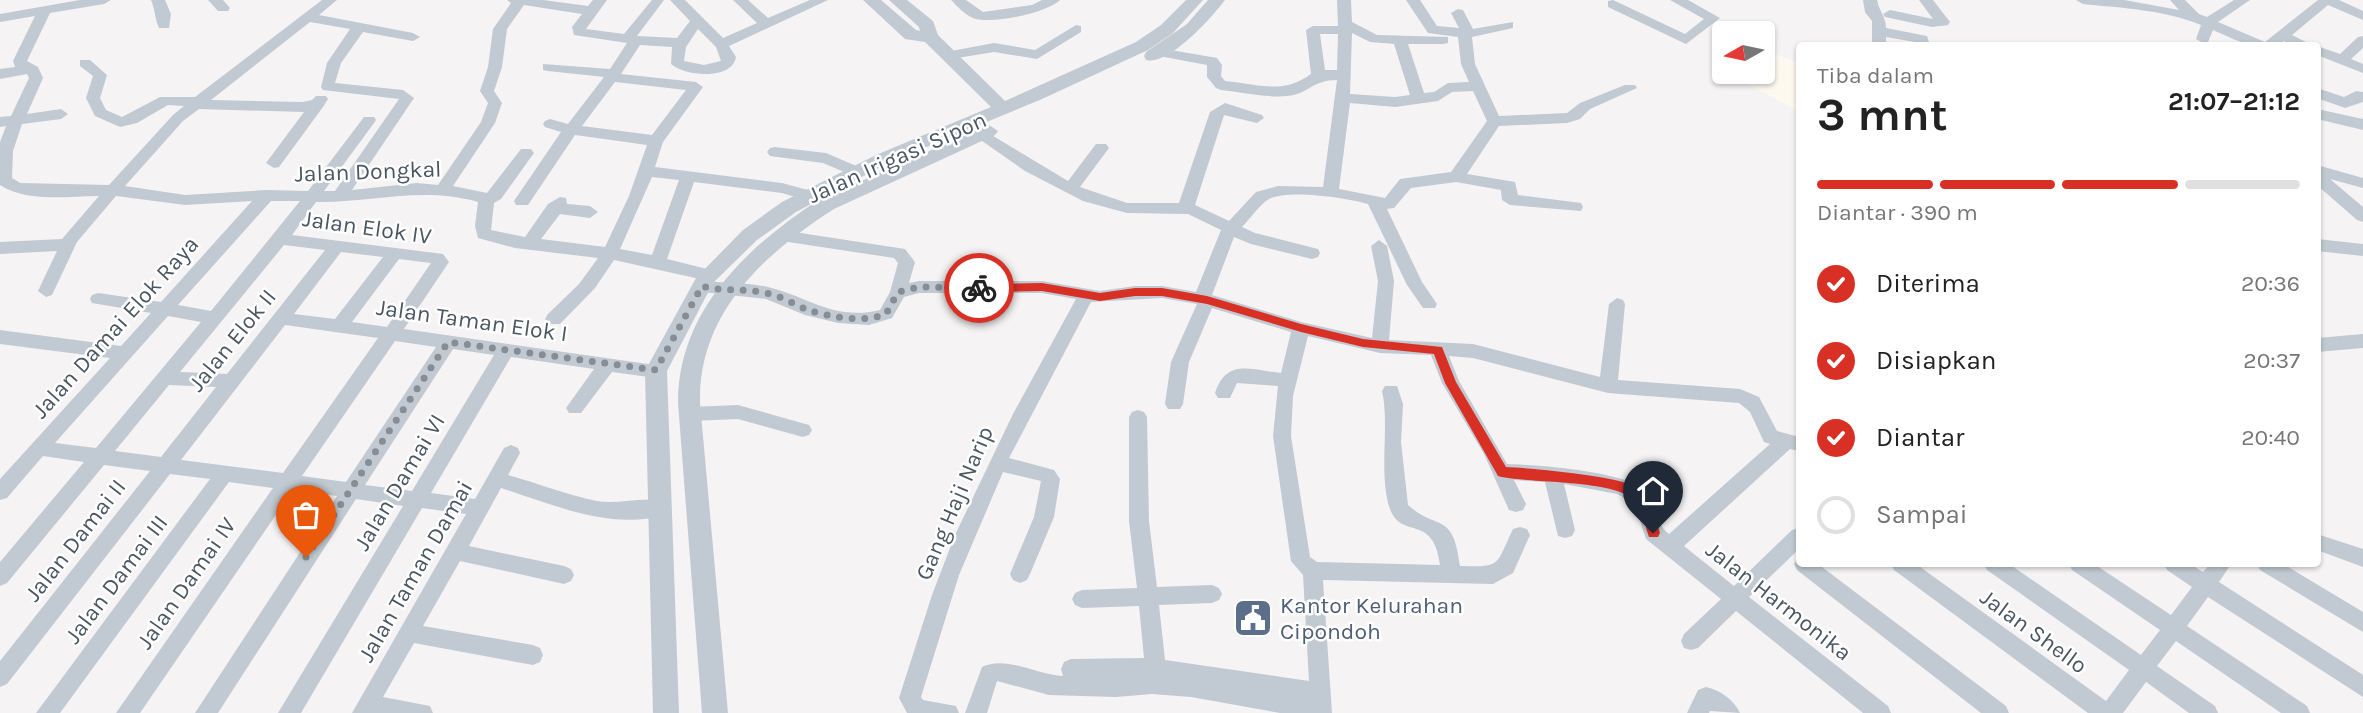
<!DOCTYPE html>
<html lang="id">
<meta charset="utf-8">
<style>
body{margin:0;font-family:Karla,sans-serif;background:#f2f2f2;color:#222;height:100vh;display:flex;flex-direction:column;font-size:26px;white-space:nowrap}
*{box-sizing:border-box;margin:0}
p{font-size:23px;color:#767676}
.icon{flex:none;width:38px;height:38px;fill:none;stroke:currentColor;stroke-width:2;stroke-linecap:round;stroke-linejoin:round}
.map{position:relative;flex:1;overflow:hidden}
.sheet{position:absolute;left:1796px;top:42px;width:525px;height:525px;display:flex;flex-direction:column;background:#fff;border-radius:7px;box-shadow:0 2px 5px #0004}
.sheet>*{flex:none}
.needle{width:46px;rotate:261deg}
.fabs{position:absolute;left:1712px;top:21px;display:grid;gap:14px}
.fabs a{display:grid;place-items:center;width:63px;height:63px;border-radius:7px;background:#fff;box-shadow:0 2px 5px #0004;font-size:35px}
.pin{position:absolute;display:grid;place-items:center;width:60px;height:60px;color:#fff;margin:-72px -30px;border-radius:50% 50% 50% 0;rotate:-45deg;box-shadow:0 0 7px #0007}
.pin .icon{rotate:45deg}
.courier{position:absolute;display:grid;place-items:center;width:70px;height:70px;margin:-35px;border:5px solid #d93025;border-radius:50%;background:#fff;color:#222;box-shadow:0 2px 9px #0007}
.summary em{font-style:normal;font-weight:700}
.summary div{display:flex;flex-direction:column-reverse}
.summary{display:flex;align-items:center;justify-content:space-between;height:119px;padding:0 21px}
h1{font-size:46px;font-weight:700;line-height:52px}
.bar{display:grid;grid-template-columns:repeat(4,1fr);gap:10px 7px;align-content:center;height:84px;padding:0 21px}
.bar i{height:9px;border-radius:5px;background:#e0e0e0}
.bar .selected{background:#d93025}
.bar p{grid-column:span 4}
ol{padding:0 21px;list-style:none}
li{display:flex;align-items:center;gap:21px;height:77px}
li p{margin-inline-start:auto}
li .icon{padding:7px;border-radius:50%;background:#d93025;color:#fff;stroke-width:4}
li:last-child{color:#767676}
li i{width:38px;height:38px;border:4px solid #e0e0e0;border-radius:50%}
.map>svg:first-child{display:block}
</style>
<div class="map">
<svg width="2363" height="713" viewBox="0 0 2363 713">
<rect width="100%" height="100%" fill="#f5f3f3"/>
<path fill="#fdf9ef" d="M1762,49l37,14v49l-71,-39 34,-1z"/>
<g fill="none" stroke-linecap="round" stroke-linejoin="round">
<g fill="#c1cad2" fill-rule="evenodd">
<path d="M80,0h31l-7,4 -54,9 -23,48 11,6 5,11 -16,36 34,-5 7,5 -7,5 -39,5 -9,27 -1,27 8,5 89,2 64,-70 11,-9 -16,-1 -31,18 -17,4 -25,-11 -9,-18 7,-22 -13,-10v-6h10l17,15 -7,23 6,12 16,7 38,-20h35l127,-97h15l-18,15 94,18 7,4 -7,4 -50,-9 -22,31 -6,20 68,7 11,8 -62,92 65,-7 21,2 43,-63 7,-19 -8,-12 8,-24 5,-38 18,-26 -4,-3h36l45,6 5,-6h14l-21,29 38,5 28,-34h12l-27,36 40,2 13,-17 -20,-21h15l38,38 34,-15 -24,-23h15l20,18 42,-18h18l-99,46 7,11c-4,24 -52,19 -65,7l1,-17 -32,-2 -19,29 75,8 7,5 -40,55 -8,25 127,16 33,9 2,4 -8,5 -27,-8 -88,-11 -27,77 48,12 2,4 -2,4 -6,2 -95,-21 -19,28 -35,36h-12l-3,-5 3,-5 31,-30 19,-26 -83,-10 -37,-10 -3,-12 3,-24c-57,-16 -105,1 -162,0l-24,33 151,19 6,8 -45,67 258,37 3,5 -3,5 -6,2 -44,-6 -31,41h-12l-3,-5 28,-39 -83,-12 -80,136 44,6 29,-51 7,-3 7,3 2,5 -12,22c29,8 59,20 89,26 22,4 49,-6 70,1l3,6 -3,6c-54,18 -115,-10 -166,-26l-32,58 95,20 7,3 3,6 -3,6 -7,3 -104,-23 -37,65 110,19 7,3 3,7 -3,7 -7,3 -119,-22 -31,54 47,9 3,7h-81l114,-199 -44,-6 -121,205h-23l125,-207 -47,-7 -138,214h-23l142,-217 -44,-6 -153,223h-24l157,-225 -44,-6 -169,231h-24l174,-234 -40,-5 -163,210 -7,3v-26l150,-190 -46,-6 -97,118 -7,3v-24l84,-100 -41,-6 -36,42 -7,2v-21l110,-121 -110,-14v-14l121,16 30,-33 -59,-10 -2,-4 2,-4 6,-2 63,9 91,-101 -67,4 -69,-9 -39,46 -25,53 -6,2 -8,-6 19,-40 -57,3v-12l62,-3 37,-43c-32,0 -71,7 -99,-11v-43l6,-16 -6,1v-10l11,-1 18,-38 -2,-4 -27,5v-10l15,-2 -2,-6 22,-45 -35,6v-8zM524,5l58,9 -10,13 2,8 53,8 -17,26 -67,-5v6l5,1 56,6 -36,47 -18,-5 -5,2 -2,3 2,3 16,5 -47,69 2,4h12l47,-70 72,10 -18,51 -24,51 -64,-8 19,-25 30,4 8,-6 -8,-6 -23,-2 -1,-6 -6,-1 -12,7 -23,33 -34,-7 3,-27 7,-4 30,-42 3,-4 -3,-4h-10l-34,44 -34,-7 42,-63 7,-20 -8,-12 8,-24 5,-38zM310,22l40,7 -23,34 -6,24 2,3 76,9 -64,92h-11l50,-68 2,-3 -2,-3h-10l-56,74 -41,-1 -82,5 -60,-9 58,-65 16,-12 105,3 -38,51 8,5 5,-1 44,-60 5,-8 -2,-3h-10l-4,4 -9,2 -92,-2zM698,29l18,18 5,14 -17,4 -20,-4 2,-14zM615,82l71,8 -34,45 -70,-9zM652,177l27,3 -27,75 -32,-6zM271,201h29l-89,110 -33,-6zM284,245l41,5 -98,124 -47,-2zM341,252l42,5 -48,62 -41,-5zM399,259l32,4 -44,64 -35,-5zM168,316l33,6 -105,126 -41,-5zM285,325l93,13 -95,135 -102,-13zM395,341l41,6 -90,135 -44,-6zM453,349l41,6 -82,136 -47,-6zM169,385l47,2 -55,70 -46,-6z"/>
<path d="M151,0h14l6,14 -2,14h-10c-4,-8 -4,-19 -8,-28z"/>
<path d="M208,0h15l7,8 -2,3h-10z"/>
<path d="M951,0h15l17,12 49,-7 10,-5h18c-13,13 -70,25 -87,18 -8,-3 -16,-12 -22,-18z"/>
<path d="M1337,0h14l1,22 25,13 71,2v6l-5,1h-35l16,49 10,-1 14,-9 21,-1 -8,-18 -3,-27 -30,-4 -22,-33h14l17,26 22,2 -8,-15 7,-4 5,1 10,19 40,-7v6l-41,9 3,27 24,52 68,-3 13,-10 45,-18h10l2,3 -47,21 -10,10 -13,4 -68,3 -32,48 48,8 3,13 63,8 2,4 -2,4 -71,-6 -8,-5 -1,-10 -45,-8 -45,6 -17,20 -7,1 35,73 15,22 -2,4h-12l-16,-23 -39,-81c-21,-6 -79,-15 -99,-5 -10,6 -19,20 -27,28l13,6 63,16 2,4 -2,4 -6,2 -61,-15 -17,-7 -22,58 89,27 71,16 6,-57 -7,-35 8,-6 8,6 7,35 -5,59 84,4 127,33 9,-73 8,-6 6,2 2,4 -7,76 122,9 19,8 18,34 22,6v14l-9,-2 -106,97 50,40 58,-56 7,-2v21l-50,48 139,109 3,7h-28l-127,-102 -38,37 -7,2 -7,-2 -3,-7 3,-7 37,-35 -75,-60 -12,-36 -17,-9 -53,-10 11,46 -3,6 -7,2 -7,-2 -13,-54 -31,-2 12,24 -3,6 -7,2 -7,-2 -25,-56 -42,-71 -11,-28 -51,-2 -72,-17 -15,60 -2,40 19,121 7,5 123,3c-6,-52 -39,-25 -50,-56 -12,-34 0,-84 -8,-118l3,-5h12l6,18 -2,38 7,63c30,27 45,5 52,61 43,1 35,0 53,-37l7,-2 7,2 3,6 -17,38 -20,11 -170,-4 9,133h-52l-89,-16 -39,-3 -36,3 -67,-2 -52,-14 -10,32h-22l17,-46c24,-12 55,8 81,9l-2,-7 3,-7 7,-3 73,-1 -5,-52 -57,2 -7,-3 -3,-6 3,-6 7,-3 55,-2 -8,-67v-104l3,-5 6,-2 6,2 3,5 2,104 8,66 55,-2 7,3 3,6 -3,6 -7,3 -53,2 6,55 144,21 -6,-106 -12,-14 -18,-125 5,-50 -41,-3 -7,15h-12l-3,-5c12,-35 35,-23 66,-20l10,-41 -79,-24 -23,54 -6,42 -3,5h-12l-3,-5 6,-42 26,-58 -35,-6 -71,4 -82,156 45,12 6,9 -6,38 -24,57 -3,6 -7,3 -7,-3 -3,-6 24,-57 7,-36 -38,-9 -44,103 -38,122 2,3 33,6 3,7h-52l-8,-15 33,-103 23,-60 58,-121 63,-115 -34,-6h-123l-15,4 -12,21 -23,7 -31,-2 -33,-8 -39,-16 -64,-7 -8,-6 2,-4 6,-2c22,4 44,2 66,7 41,10 66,34 112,23l10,-18 8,-29 -4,-5 -119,-18 -2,-4 8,-6 124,19 10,13 -6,21 10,-2h123l58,10 35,-5h27l34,6 25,-62 -33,-16 -61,-1 -44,-12 -58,-30 -53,-37 3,-3h10l83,50 28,-37h10l3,4 -29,39 47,16h52l31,-91 15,-9 37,12 2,3 -7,5 -33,-8 -29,90 34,16 27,-29 22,-6 45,1 14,-107c-25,0 -28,14 -50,16 -21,2 -45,-4 -66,-6l-5,-2 -9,-11v-12l-48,-9 -7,-4 7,-4 58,10 5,7 -1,11 4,5c34,3 57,14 86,-7l-5,-44 7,-4h25zM1352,33l18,9 24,2 16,51 -15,2 -45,-3zM1320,34h18l-1,36h-12zM1473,91l14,30 -36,51 -51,7 -15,19 -46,-9 11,-86 45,4 43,-6 14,-9zM1449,356l24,2 135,35 131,10 11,9 14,30 6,2 -101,90c-16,-12 -8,-27 -21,-41 -18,-22 -112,-28 -141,-29l-48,-83z"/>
<path d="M1613,0l72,34 19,-15 -34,-19h18l32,18 -34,26 -78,-37v-6z"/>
<path d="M1863,0h14c2,11 9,17 9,28l41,8 3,10h-14l-1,-4 -29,-5v9h-14v-25l-7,-9z"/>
<path d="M1919,0h14l17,22 -2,3 -16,2 -47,-10 -2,-3 7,-4 43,9z"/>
<path d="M2076,0h48l55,10 -9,-10h15l14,14 8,3 27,-17h16l-32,22 47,20 53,-42h21l24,11v9l-35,-15 -36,30 22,11h-20l-10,-5c-19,16 -52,-3 -71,-11l-5,12 -5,1 -7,-4 5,-14c-36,-15 -79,-17 -118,-21z"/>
<path d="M1076,25l5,1v6l-44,27 -43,-7 -43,7 -7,-4 2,-3 48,-9 41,7z"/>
<path d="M2363,36v12l-12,11 12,5v9l-46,-18v-9l23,8 18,-17z"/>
<path d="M2317,88l27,9 12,-6 7,1v10l-18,6 -28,-10z"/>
<path d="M2317,109l46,10v11l-46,-11z"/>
<path d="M775,147l51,6 35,15 3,4 -8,5 -33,-14 -53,-7 -3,-4 3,-4z"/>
<path d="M2317,165l46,13v10l-33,-9 33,28v15l-6,-2 -40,-35z"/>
<path d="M2317,239l46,5v12l-46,-5z"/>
<path d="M2363,334v14l-46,4v-14z"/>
<path d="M738,405l71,20 3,5 -3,5 -6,2 -65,-18 -47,2 -6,-2 -3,-5 3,-5 6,-2z"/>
<path d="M2317,534l46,15v18l-46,-17z"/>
<path d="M1799,557v7h19l188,142 3,7h-28l-184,-143 -3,-6z"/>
<path d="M1891,564h25l190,137 23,-31 -142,-100 -3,-6h25l132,91 19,-25 -88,-60 -3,-6h25l77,51 21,-28 -25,-17 -3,-6h26l13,8 7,-8h21l-12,18 144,93v22l-155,-100 -21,29 120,80 3,7h-29l-105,-72 -19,25 58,40 3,7h-29l-43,-31 -23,31h-35l-194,-143z"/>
<path d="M2257,564h26l80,48v20l-103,-62z"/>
<path d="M1706,687c14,3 28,13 34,26l-30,-2 -1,2h-22l11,-23z"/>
</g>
<g fill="#c1cad2" fill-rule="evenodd">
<path d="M863,0h18l35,30 4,1 -1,-4 -30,-27h18l26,21 5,14 67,66 131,-59 25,-17 25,-25h17l-30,33 -25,17 -106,49 -154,64 -92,49 -39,28 -44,43 -46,88 12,342h-26l-8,-342 51,-93 47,-48 39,-28 94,-47 115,-48 -66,-65 -20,-3z"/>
<path d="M1208,0h17c-13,17 -56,66 -79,60l-2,-4 2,-4 41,-28z"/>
<path d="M989,125l9,6 -3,4 -161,74c-70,45 -136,104 -134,194l28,310h-26l-24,-310c0,-93 70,-157 142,-204z"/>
</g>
</g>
<path fill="#d93025" d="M1042,283l58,10 35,-5h27l45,8 94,28 62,15 79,8 14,35 50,85c23,1 119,9 134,22 12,12 15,28 20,44l-2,4h-9c-4,-10 -5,-22 -10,-32 -14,-27 -113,-21 -141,-29l-53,-93 -11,-29 -71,-7 -62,-15 -94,-28 -45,-8h-27l-35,5 -58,-10 -63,1 -6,-4 6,-4z"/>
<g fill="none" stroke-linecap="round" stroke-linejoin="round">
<path stroke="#868d94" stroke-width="7" stroke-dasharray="0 12.6" d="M306,557l142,-215 208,28 46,-84c21,6 42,2 64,7 16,3 30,13 45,18 20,6 55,12 75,3l12,-22 21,-5 60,1"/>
</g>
<defs>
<symbol id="civic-square" viewBox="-11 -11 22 22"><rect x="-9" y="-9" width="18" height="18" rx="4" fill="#5c6f8a" stroke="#fff"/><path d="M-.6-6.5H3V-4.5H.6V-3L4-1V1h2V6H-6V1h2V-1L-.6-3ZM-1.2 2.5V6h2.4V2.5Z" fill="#fff"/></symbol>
</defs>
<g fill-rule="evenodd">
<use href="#civic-square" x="1231" y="596" width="44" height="44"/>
</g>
<g text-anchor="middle" stroke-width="5" stroke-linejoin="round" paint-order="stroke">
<g font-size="23" fill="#4a5661" stroke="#fff">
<text transform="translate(897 157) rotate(-24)" y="8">Jalan Irigasi Sipon</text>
<text transform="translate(368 171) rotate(-2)" y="8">Jalan Dongkal</text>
<text transform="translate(367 227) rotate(8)" y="8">Jalan Elok IV</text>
<text transform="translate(472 320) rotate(8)" y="8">Jalan Taman Elok I</text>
<text transform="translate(115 327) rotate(-48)" y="8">Jalan Damai Elok Raya</text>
<text transform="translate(232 340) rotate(-51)" y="8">Jalan Elok II</text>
<text transform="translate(399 482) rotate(-59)" y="8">Jalan Damai VI</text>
<text transform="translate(954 503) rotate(-67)" y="8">Gang Haji Narip</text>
<text transform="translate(75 540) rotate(-52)" y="8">Jalan Damai II</text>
<text transform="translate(415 571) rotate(-60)" y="8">Jalan Taman Damai</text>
<text transform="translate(116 579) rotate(-53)" y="8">Jalan Damai III</text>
<text transform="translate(186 583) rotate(-55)" y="8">Jalan Damai IV</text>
<text transform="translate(1779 601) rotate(38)" y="8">Jalan Harmonika</text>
<text transform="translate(2034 631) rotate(36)" y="8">Jalan Shello</text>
</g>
<g font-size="23" fill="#4e5e75" stroke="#fff" text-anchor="start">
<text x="1280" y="613">Kantor Kelurahan<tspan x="1280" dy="26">Cipondoh</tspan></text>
</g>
</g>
</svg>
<div class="fabs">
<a><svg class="needle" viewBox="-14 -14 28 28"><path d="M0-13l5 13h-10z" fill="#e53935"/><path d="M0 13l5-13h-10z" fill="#767676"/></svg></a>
</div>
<div class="pin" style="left:306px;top:557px;background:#ea580c"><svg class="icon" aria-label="bag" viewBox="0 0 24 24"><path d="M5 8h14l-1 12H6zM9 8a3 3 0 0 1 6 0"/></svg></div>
<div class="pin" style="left:1653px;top:533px;background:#1f2937"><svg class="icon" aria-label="home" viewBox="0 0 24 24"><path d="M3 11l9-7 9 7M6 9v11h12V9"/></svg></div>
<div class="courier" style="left:979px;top:288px"><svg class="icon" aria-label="bike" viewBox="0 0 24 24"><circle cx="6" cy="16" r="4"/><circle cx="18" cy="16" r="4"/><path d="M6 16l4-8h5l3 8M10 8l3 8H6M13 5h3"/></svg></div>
<section class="sheet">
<div class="summary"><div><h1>3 mnt</h1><p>Tiba dalam</p></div><em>21:07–21:12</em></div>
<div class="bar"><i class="selected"></i><i class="selected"></i><i class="selected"></i><i></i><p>Diantar · 390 m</p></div>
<ol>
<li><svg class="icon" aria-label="check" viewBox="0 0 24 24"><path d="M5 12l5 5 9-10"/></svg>Diterima<p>20:36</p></li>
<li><svg class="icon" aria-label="check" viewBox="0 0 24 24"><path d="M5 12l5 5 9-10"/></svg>Disiapkan<p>20:37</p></li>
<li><svg class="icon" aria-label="check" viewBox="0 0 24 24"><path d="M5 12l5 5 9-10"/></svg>Diantar<p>20:40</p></li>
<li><i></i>Sampai</li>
</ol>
</section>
</div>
